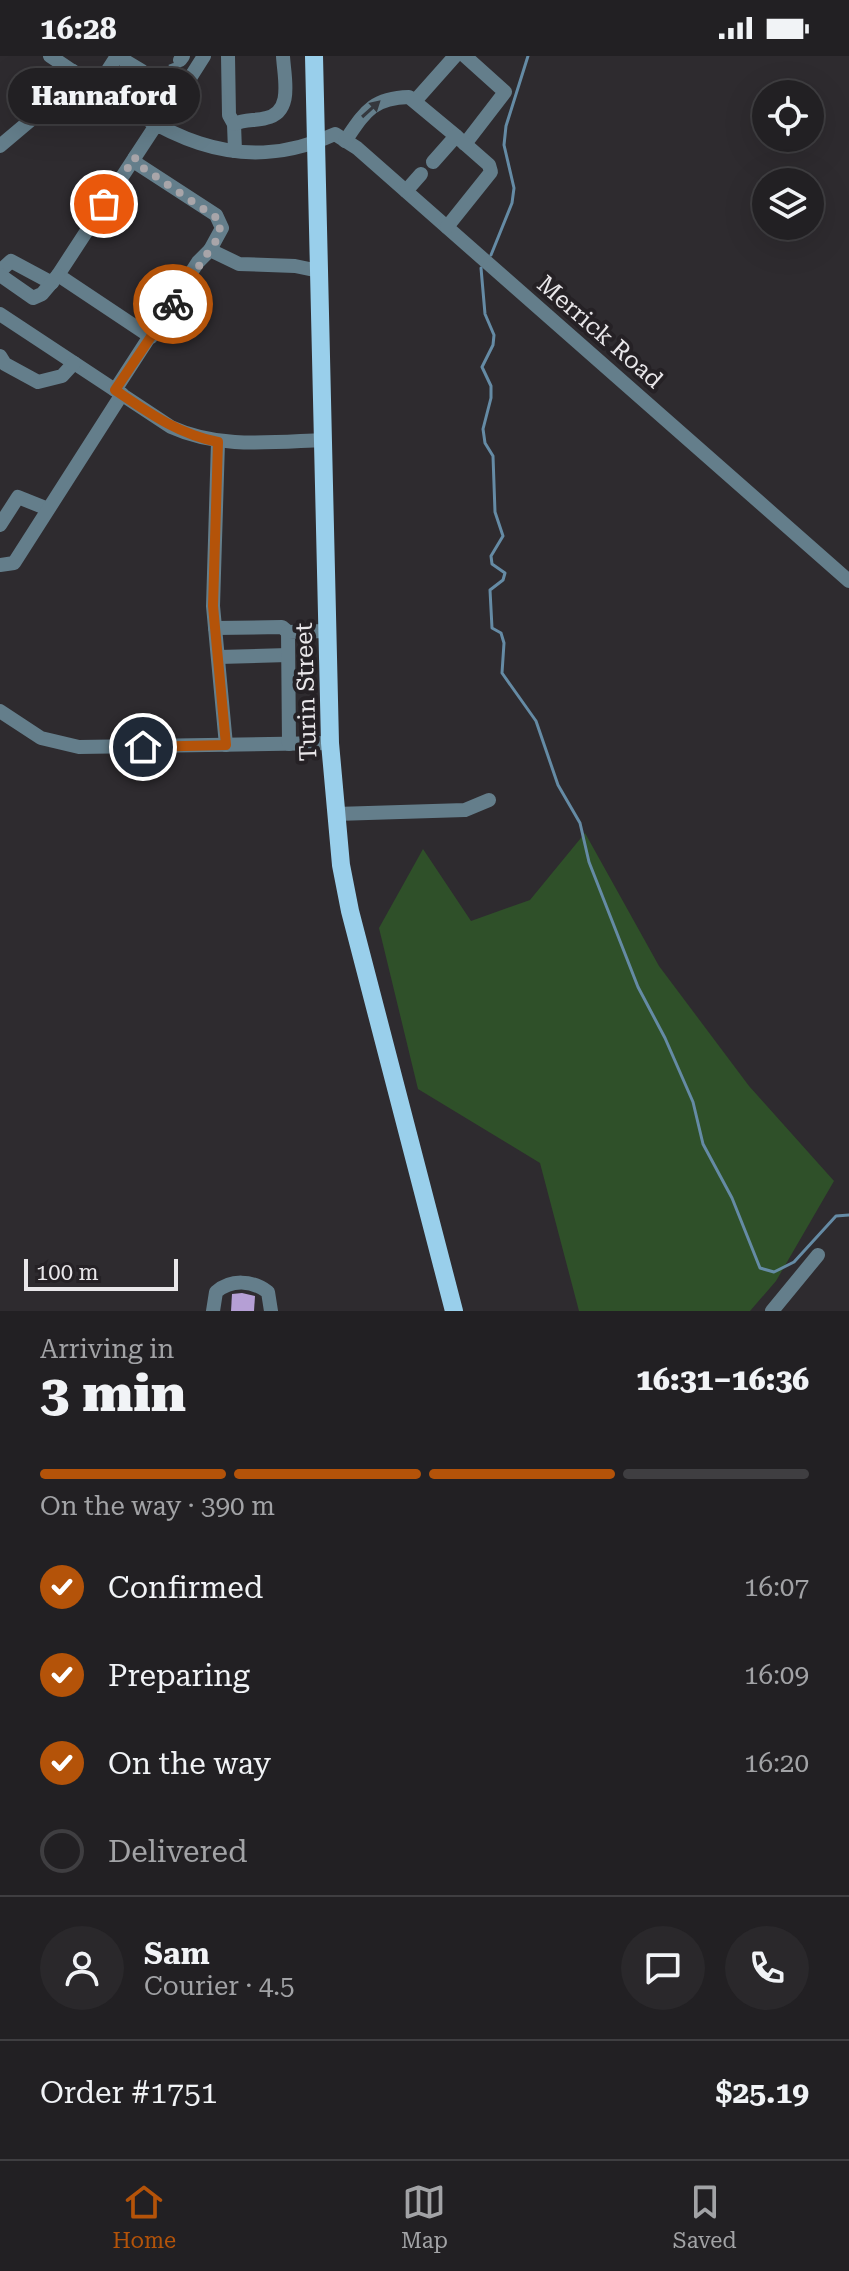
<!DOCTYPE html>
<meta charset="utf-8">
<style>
body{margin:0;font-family:"Roboto Serif",serif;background:#2a282b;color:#f1f3f6;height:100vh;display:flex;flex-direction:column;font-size:30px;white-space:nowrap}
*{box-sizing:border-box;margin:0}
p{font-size:26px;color:#a2a3a6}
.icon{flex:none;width:44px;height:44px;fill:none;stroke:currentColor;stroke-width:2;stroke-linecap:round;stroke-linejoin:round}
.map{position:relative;height:1255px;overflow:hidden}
.panel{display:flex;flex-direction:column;background:#222023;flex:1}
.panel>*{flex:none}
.controls{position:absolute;left:752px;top:24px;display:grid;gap:16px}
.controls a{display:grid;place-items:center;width:72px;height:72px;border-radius:50%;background:#222023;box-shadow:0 8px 32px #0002,0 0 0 2px #3f3e41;font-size:40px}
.scale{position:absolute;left:24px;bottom:20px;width:154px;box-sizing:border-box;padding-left:8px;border:4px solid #e9e7ea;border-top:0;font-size:22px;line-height:28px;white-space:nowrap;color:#e9e7ea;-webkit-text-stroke:6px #252125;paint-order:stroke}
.pin{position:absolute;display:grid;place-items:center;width:68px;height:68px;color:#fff;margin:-34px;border:4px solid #fff;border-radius:50%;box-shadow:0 2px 8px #0007}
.courier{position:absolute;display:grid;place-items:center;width:80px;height:80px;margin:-40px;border:6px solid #b45309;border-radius:50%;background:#fff;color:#222;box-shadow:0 2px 10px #0007}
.bubble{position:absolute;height:56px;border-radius:28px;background:#222023;box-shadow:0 8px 32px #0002,0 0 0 2px #3f3e41;font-size:26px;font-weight:800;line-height:56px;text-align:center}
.head em{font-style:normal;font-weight:800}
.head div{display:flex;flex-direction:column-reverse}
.head{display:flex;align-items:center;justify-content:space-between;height:136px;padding:0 40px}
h1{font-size:52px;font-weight:800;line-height:60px}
.bar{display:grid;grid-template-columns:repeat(4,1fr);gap:12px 8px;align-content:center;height:96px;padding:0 40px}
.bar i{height:10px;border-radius:6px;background:#3f3e41}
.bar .active{background:#b45309}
.bar p{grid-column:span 4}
.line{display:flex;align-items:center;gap:20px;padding:0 40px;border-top:2px solid #3f3e41}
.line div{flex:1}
.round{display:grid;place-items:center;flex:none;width:84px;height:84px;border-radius:42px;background:#2a282b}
ol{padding:0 40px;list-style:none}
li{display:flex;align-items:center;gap:24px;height:88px}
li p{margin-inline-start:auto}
li .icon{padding:8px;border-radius:50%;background:#b45309;color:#fff;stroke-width:4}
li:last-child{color:#a2a3a6}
li i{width:44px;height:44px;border:4px solid #3f3e41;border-radius:50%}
.status{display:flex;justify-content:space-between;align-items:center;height:56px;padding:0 40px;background:#222023;direction:ltr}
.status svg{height:22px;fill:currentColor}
.dock{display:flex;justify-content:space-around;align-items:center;height:112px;border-top:2px solid #3f3e41;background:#222023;font-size:22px;color:#a2a3a6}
.dock a{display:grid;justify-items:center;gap:4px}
.dock .active{color:#b45309}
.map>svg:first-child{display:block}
</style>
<div class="status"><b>16:28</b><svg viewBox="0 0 49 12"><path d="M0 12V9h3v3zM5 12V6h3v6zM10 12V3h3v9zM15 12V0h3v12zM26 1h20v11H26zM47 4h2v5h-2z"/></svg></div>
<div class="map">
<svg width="849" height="1255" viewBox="0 0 849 1255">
<rect width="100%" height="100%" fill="#2e2b2f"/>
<path fill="#2f5029" d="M585,777l74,133 90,120 85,95 -58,100 -26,30h-171l-39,-148 -122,-74 -39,-161 44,-79 48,72 59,-21z"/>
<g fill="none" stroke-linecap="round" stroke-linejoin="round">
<g stroke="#658ba5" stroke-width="3">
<path d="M491,199l21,-52 2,-15 -10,-43 2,-19 22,-70"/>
<path d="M481,212l4,46 9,21 -1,10 -11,22 9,19v12l-8,31 2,14 8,13 2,56 8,24 -12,20 1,8 13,9 -2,7 -13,10 2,38 9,5 3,10 -2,30 34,48 22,64 22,38 9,39 49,125 27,51 28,64 10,42 29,54 28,70 14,4 20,-10 42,-46 13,-1"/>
</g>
</g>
<path fill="#b59fd5" d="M242,1237l13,3 -1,15h-23l1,-17z"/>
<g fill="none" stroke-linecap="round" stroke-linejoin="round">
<g stroke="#647e8b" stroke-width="14">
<path d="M50,0c91,60 170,131 285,78l22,14 492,433"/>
<path d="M228,0l1,59 5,9 1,27"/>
<path d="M465,0l40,36 -40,52"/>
<path d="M180,4l3,-4"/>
<path d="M152,21l28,19"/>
<path d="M164,29l10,-15"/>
<path d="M97,31l20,-31 25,15"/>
<path d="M415,45l40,-45"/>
<path d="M234,68c11,-5 21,-3 32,-6 28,-6 18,-41 17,-62"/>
<path d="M156,69l-21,32 1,6 80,52 6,13 -12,22"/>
<path d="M159,71l45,-71"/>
<path d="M345,85c20,-29 27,-43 64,-44l47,39"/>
<path d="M0,90l45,-38 28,-37"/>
<path d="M135,101l-77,118 93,62"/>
<path d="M433,106l23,-26 33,29 2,7 -44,55"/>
<path d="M406,135l15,-17"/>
<path d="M0,215l11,-10 41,22"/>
<path d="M0,219l33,23 9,-4 16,-19"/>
<path d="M0,258l171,113c48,22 101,15 152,13"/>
<path d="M0,300l5,8 33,18 24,-6 12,-13"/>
<path d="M115,334l83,-128 12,-12 29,14 56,2 24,5"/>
<path d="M218,386l-5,164 13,139"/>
<path d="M0,469l18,-28 30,12"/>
<path d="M0,509l14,-2 108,-169"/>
<path d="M215,572l67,-1 6,5"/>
<path d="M219,601l69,-2"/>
<path d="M0,655l41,27 38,9 251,-4"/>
<path d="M289,688l-1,-112 39,-1"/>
<path d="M336,758l129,-4 24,-10"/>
<path d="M213,1255l3,-19c15,-13 36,-12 52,0l3,19"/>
<path d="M772,1255l46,-56"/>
</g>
<path stroke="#99cfeb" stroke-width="18" d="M314,0l16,687 11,122 9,46 104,400"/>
</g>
<defs><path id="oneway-solid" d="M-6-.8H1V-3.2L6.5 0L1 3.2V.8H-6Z" transform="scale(2)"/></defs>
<use fill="#35383e" href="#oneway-solid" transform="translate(371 53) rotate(-42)"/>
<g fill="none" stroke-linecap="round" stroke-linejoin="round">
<path stroke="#a8a5a9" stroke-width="8" stroke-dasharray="0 14.4" d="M104,148l31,-47 1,6 85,58 -3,17 -45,66"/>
<path stroke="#b45309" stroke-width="10" d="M143,691l83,-2 -13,-139 5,-164c-40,-8 -69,-29 -103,-52l58,-86"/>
</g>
<g text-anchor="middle" stroke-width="8" stroke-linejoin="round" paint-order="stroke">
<g font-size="24" fill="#e9e7ea" stroke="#252125">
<text transform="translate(600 276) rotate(41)" y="8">Merrick Road</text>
<text transform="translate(306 636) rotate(-92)" y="8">Turin Street</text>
</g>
</g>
</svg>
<div class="controls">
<a><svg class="icon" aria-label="locate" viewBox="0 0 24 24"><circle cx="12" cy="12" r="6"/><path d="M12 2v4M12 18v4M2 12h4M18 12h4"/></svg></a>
<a><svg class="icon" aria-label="layers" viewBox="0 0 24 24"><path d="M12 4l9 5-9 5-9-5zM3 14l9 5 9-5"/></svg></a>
</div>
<div class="scale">100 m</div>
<div class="pin" style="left:104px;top:148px;background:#ea580c"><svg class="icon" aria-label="bag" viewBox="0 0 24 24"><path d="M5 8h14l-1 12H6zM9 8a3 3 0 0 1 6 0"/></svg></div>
<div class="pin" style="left:143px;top:691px;background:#1f2937"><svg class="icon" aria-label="home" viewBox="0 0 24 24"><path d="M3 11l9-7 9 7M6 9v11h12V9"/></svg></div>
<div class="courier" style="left:173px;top:248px"><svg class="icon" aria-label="bike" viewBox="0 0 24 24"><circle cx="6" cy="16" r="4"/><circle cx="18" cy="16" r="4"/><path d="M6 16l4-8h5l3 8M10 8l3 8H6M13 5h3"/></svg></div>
<div class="bubble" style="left:8px;top:12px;width:192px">Hannaford</div>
</div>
<section class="panel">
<div class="head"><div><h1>3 min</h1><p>Arriving in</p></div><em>16:31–16:36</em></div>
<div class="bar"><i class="active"></i><i class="active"></i><i class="active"></i><i></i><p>On the way · 390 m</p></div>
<ol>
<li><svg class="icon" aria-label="check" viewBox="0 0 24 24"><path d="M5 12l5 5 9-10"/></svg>Confirmed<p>16:07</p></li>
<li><svg class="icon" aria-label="check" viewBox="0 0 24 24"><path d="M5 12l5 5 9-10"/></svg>Preparing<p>16:09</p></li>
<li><svg class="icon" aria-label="check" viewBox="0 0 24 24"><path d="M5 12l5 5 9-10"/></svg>On the way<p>16:20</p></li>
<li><i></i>Delivered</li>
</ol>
<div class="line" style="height:144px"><a class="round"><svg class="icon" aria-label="person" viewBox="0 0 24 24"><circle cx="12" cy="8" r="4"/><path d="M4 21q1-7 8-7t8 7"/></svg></a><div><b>Sam</b><p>Courier · 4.5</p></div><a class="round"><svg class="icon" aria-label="chat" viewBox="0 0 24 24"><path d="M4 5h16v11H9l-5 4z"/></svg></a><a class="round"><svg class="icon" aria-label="phone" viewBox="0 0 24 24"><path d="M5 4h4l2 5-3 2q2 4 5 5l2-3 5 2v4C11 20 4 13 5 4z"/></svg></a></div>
<div class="line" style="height:104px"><div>Order #1751</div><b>$25.19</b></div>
</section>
<nav class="dock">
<a class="active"><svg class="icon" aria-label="home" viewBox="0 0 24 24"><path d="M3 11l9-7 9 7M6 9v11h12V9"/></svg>Home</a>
<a><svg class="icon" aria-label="map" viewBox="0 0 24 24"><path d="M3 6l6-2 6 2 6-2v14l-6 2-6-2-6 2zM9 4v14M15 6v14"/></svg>Map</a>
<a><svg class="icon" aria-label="saved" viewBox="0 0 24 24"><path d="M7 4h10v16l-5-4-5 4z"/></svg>Saved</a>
</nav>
